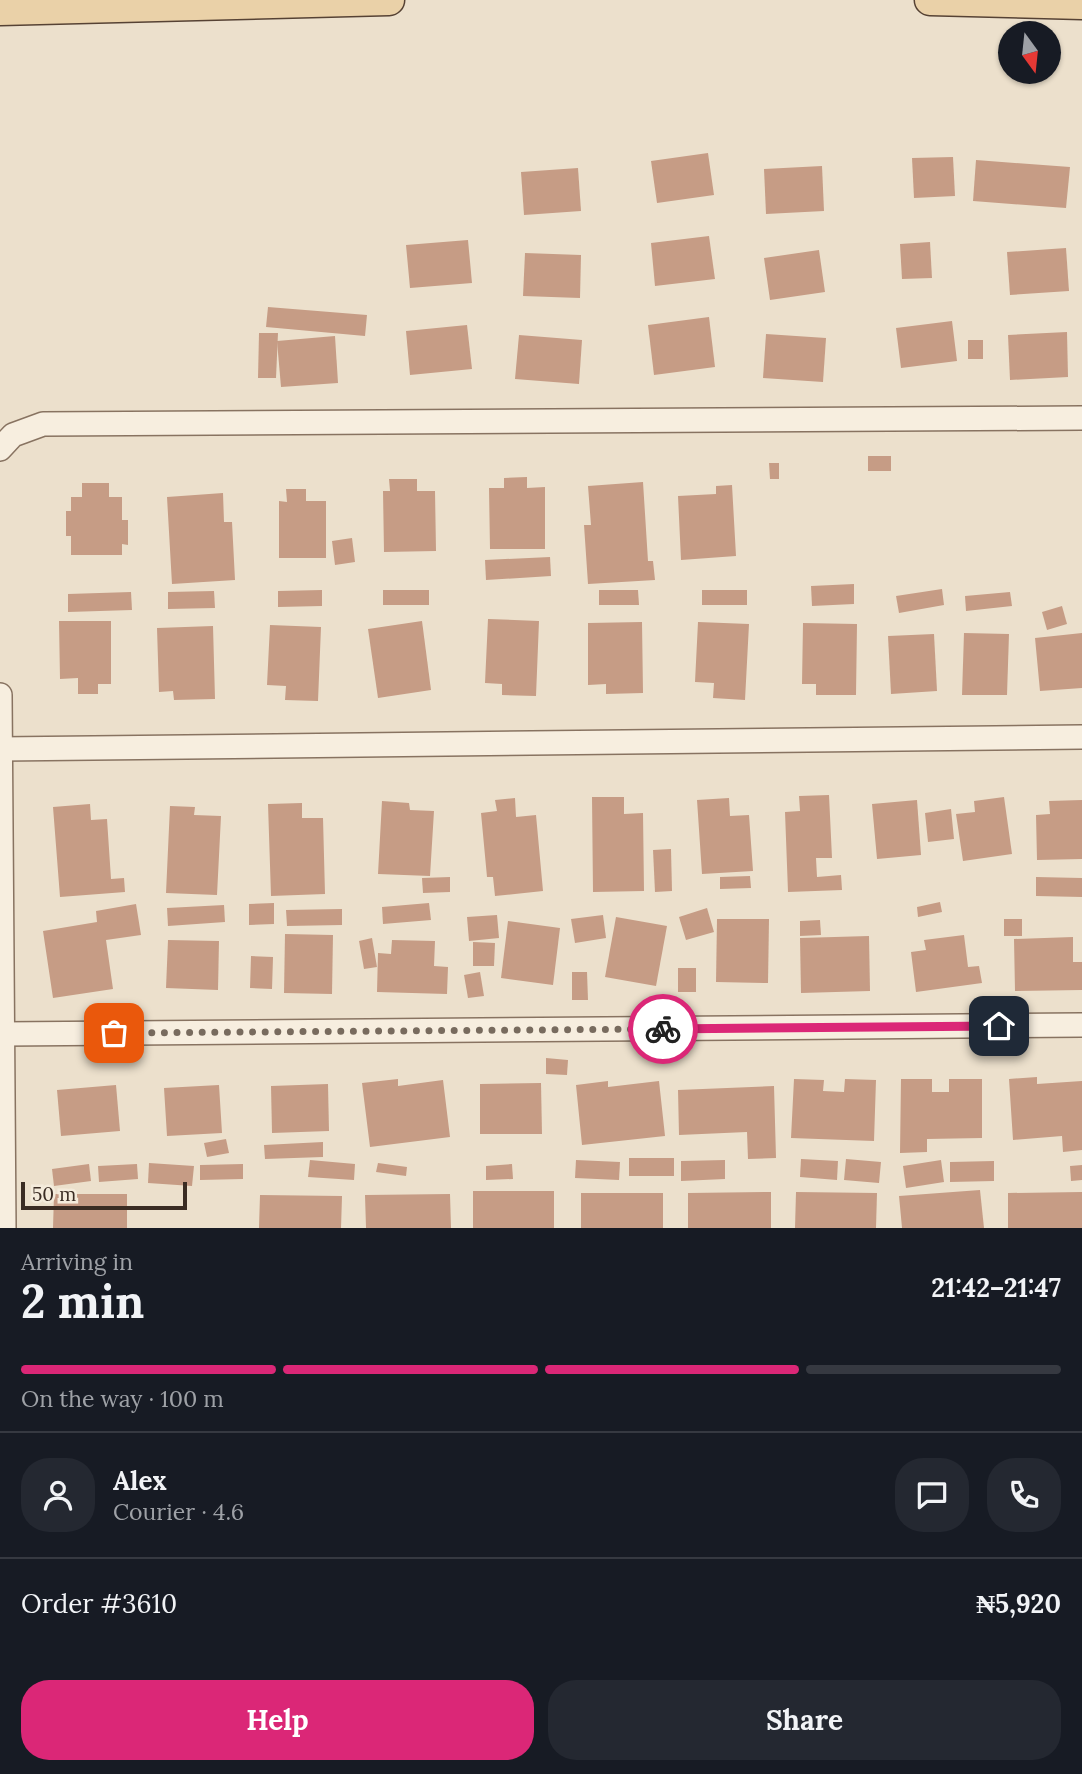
<!DOCTYPE html>
<meta charset="utf-8">
<style>
body{margin:0;font-family:Lora,serif;background:#242831;color:#f1f3f6;height:100vh;display:flex;flex-direction:column;font-size:26px;white-space:nowrap}
*{box-sizing:border-box;margin:0}
p{font-size:23px;color:#9ea1a6}
.icon{flex:none;width:38px;height:38px;fill:none;stroke:currentColor;stroke-width:2;stroke-linecap:round;stroke-linejoin:round}
.map{position:relative;height:1228px;overflow:hidden}
.side{display:flex;flex-direction:column;background:#171b24;flex:1}
.side>*{flex:none}
.needle{width:46px;rotate:165deg}
.buttons{position:absolute;left:998px;top:21px;display:grid;gap:14px}
.buttons a{display:grid;place-items:center;width:63px;height:63px;border-radius:50%;background:#171b24;box-shadow:0 2px 5px #0004;font-size:35px}
.scale{position:absolute;left:21px;bottom:18px;width:166px;box-sizing:border-box;padding-left:7px;border:4px solid #3a2c23;border-top:0;font-size:19px;line-height:24px;white-space:nowrap;color:#3a2c23;-webkit-text-stroke:5px #f4ebdb;paint-order:stroke}
.pin{position:absolute;display:grid;place-items:center;width:60px;height:60px;color:#fff;margin:-30px;border-radius:14px;box-shadow:0 4px 10px #0006}
.courier{position:absolute;display:grid;place-items:center;width:70px;height:70px;margin:-35px;border:5px solid #db2777;border-radius:50%;background:#fff;color:#222;box-shadow:0 2px 9px #0007}
.head em{font-style:normal;font-weight:800}
.head div{display:flex;flex-direction:column-reverse}
.head{display:flex;align-items:center;justify-content:space-between;height:119px;padding:0 21px}
h1{font-size:46px;font-weight:800;line-height:52px}
.bar{display:grid;grid-template-columns:repeat(4,1fr);gap:10px 7px;align-content:center;height:84px;padding:0 21px}
.bar i{height:9px;border-radius:5px;background:#363941}
.bar .selected{background:#db2777}
.bar p{grid-column:span 4}
.line{display:flex;align-items:center;gap:18px;padding:0 21px;border-top:2px solid #363941}
.line div{flex:1}
.round{display:grid;place-items:center;flex:none;width:74px;height:74px;border-radius:28px;background:#242831}
.button{display:flex;gap:14px;margin-top:auto;padding:14px 21px}
.button a{flex:1;height:80px;border-radius:28px;background:#db2777;color:#fff;font-size:28px;font-weight:800;line-height:80px;text-align:center}
.button a+a{background:#242831;color:#f1f3f6}
.map>svg:first-child{display:block}
</style>
<div class="map">
<svg width="1082" height="1228" viewBox="0 0 1082 1228">
<rect width="100%" height="100%" fill="#ece0cc"/>
<g fill="#c69c85">
<path d="M708,153l6,42 -57,8 -6,-42z"/>
<path d="M953,157l2,39 -41,2 -2,-40z"/>
<path d="M976,160l94,7 -4,41 -93,-7z"/>
<path d="M822,166l2,45 -58,3 -2,-45z"/>
<path d="M578,168l3,43 -57,4 -3,-43z"/>
<path d="M709,236l6,43 -60,7 -4,-43z"/>
<path d="M468,240l4,43 -62,5 -4,-43z"/>
<path d="M930,242l2,36 -30,1 -2,-35z"/>
<path d="M1066,248l3,43 -59,4 -3,-43z"/>
<path d="M819,250l6,42 -55,8 -6,-42z"/>
<path d="M525,253l56,2 -1,43 -57,-2z"/>
<path d="M268,307l99,8 -2,21 -99,-9z"/>
<path d="M709,317l6,50 -61,8 -6,-50z"/>
<path d="M952,321l5,40 -56,7 -5,-40z"/>
<path d="M467,325l5,44 -62,6 -4,-44z"/>
<path d="M1067,332l1,45 -58,3 -2,-45z"/>
<path d="M259,333h19l-2,45h-18z"/>
<path d="M766,334l60,4 -3,44 -60,-4z"/>
<path d="M519,335l63,5 -3,44 -64,-5z"/>
<path d="M335,336l3,47 -57,4 -4,-46z"/>
<rect x="968" y="340" width="15" height="19"/>
<rect x="868" y="456" width="23" height="15"/>
<path d="M769,463h10v16h-9z"/>
<path d="M527,477v11l18,-1v62h-55l-1,-61h15v-10z"/>
<path d="M389,479h28v12h18l1,60 -52,1 -1,-61h7z"/>
<path d="M643,482l5,79h5l2,19 -67,4 -4,-59h7l-3,-39z"/>
<path d="M82,483h27v14h13v23h6v25l-6,-1v11h-51v-19h-5v-25h5v-14h11z"/>
<path d="M732,485l4,71 -55,4 -3,-64 38,-2v-8z"/>
<path d="M286,489h20v12h20v57h-47v-57l8,1z"/>
<path d="M223,493l1,29h8l3,58 -63,4 -5,-87z"/>
<path d="M352,538l3,24 -20,3 -3,-24z"/>
<path d="M550,557l1,19 -65,4 -1,-20z"/>
<path d="M854,584v20l-42,2 -1,-20z"/>
<path d="M942,589l2,16 -45,8 -3,-17z"/>
<path d="M322,590v16l-44,1v-16z"/>
<rect x="383" y="590" width="46" height="15"/>
<path d="M599,590h39l1,15h-40z"/>
<rect x="702" y="590" width="45" height="15"/>
<path d="M214,591l1,17 -47,1v-17z"/>
<path d="M131,592l1,18 -64,2v-18z"/>
<path d="M1010,592l2,14 -46,5 -1,-15z"/>
<path d="M1062,606l5,18 -20,6 -5,-18z"/>
<path d="M488,619l51,2 -3,75 -34,-1v-11l-17,-1z"/>
<path d="M59,621h52v63h-13v10h-20v-16l-18,1z"/>
<path d="M422,621l9,69 -53,8 -10,-69z"/>
<path d="M642,622l1,71 -37,1v-10l-18,1v-62z"/>
<path d="M698,622l51,2 -4,76 -32,-2 1,-15 -19,-1z"/>
<path d="M803,623l54,1 -1,71h-40v-11h-14z"/>
<path d="M270,625l51,2 -3,74 -33,-1 1,-14 -19,-1z"/>
<path d="M213,626l2,73 -41,1 -1,-9 -14,1 -2,-64z"/>
<path d="M964,633l45,1 -2,61h-45z"/>
<path d="M1082,633v55l-42,3 -5,-53z"/>
<path d="M934,634l3,57 -46,3 -3,-58z"/>
<path d="M829,795l3,63h-16l1,19 24,-2 1,15 -54,2 -3,-80 15,-1 -1,-15z"/>
<path d="M592,797h32v17l19,-1 1,78 -51,1z"/>
<path d="M1004,797l8,57 -49,7 -7,-47 19,-2 -1,-11z"/>
<path d="M515,798l1,19 20,-2 7,76 -48,5 -2,-19h-6l-6,-64 16,-2 -2,-11z"/>
<path d="M729,798l1,18 19,-1 4,56 -51,3 -5,-74z"/>
<path d="M917,800l4,55 -44,4 -5,-55z"/>
<path d="M1082,800v59l-45,1 -1,-45 14,-1 -1,-13z"/>
<path d="M382,801l27,2 1,7 24,1 -4,65 -52,-2z"/>
<path d="M302,803v15h21l2,76 -54,2 -3,-92z"/>
<path d="M90,804l1,16 16,-1 4,60 13,-1 1,14 -65,5 -7,-90z"/>
<path d="M170,806l25,1 -1,8 27,1 -4,79 -51,-2z"/>
<path d="M951,809l3,30 -26,3 -3,-29z"/>
<path d="M671,849l1,42 -17,1 -2,-42z"/>
<path d="M750,876l1,12 -31,1v-12z"/>
<path d="M450,877v15l-27,1 -1,-15z"/>
<path d="M1036,877l46,1v19l-46,-1z"/>
<path d="M940,902l2,10 -24,5 -1,-10z"/>
<path d="M274,903v21l-25,1v-21z"/>
<path d="M429,903l2,17 -48,4 -1,-17z"/>
<path d="M136,904l5,31 -35,5 7,49 -60,9 -10,-67 54,-9 -1,-11z"/>
<path d="M224,905l1,17 -57,4 -1,-18z"/>
<path d="M707,908l7,24 -28,8 -7,-23z"/>
<path d="M342,909v16l-55,1 -1,-16z"/>
<path d="M497,915l2,23 -30,3 -2,-24z"/>
<path d="M603,915l3,23 -31,5 -4,-24z"/>
<path d="M616,917l51,9 -11,60 -51,-9z"/>
<path d="M717,919h52l-1,64 -52,-1z"/>
<rect x="1004" y="919" width="18" height="17"/>
<path d="M820,920l1,15 -21,1v-15z"/>
<path d="M508,921l52,7 -7,57 -52,-7z"/>
<path d="M285,934l48,1 -1,59 -48,-1z"/>
<path d="M964,935l4,32 11,-1 3,17 -66,9 -5,-40 15,-2 -2,-10z"/>
<path d="M869,936l1,55 -69,2 -1,-55z"/>
<path d="M1073,937v25h9v28l-67,1 -1,-52z"/>
<path d="M372,938l5,29 -13,2 -5,-28z"/>
<path d="M168,940l51,1 -1,49 -52,-2z"/>
<path d="M392,940l43,1 -1,25 14,1 -1,27 -70,-2 1,-39 13,1z"/>
<path d="M473,942l22,1 -1,23h-21z"/>
<path d="M251,956l22,1 -1,32 -22,-1z"/>
<rect x="678" y="968" width="18" height="24"/>
<path d="M480,972l4,24 -16,2 -4,-23z"/>
<path d="M572,972h15l1,28h-16z"/>
<path d="M546,1058l22,2 -1,15 -21,-1z"/>
<path d="M1037,1077v7l45,-3v69l-19,2 -1,-16 -49,4 -4,-61z"/>
<path d="M398,1079v7l45,-6 7,57 -80,10 -8,-64z"/>
<path d="M794,1079l30,1 -1,11 21,1 1,-13 31,1 -2,61 -83,-3z"/>
<path d="M901,1079h31v13h17v-13h33v59l-55,1v13l-27,1z"/>
<path d="M608,1081v6l51,-6 6,55 -83,9 -6,-60z"/>
<path d="M541,1083l1,51h-62v-50z"/>
<path d="M328,1084l1,47 -57,2 -1,-47z"/>
<path d="M116,1085l4,46 -59,5 -4,-46z"/>
<path d="M219,1085l3,48 -55,3 -3,-48z"/>
<path d="M774,1086l2,72 -28,1 -1,-27 -68,3 -1,-45z"/>
<path d="M226,1139l3,14 -22,4 -3,-14z"/>
<path d="M323,1142v15l-58,2 -1,-14z"/>
<rect x="629" y="1158" width="45" height="18"/>
<path d="M801,1159l37,2 -1,19 -37,-3z"/>
<path d="M846,1159l35,3 -2,21 -35,-3z"/>
<path d="M310,1160l45,4 -1,16 -46,-3z"/>
<path d="M576,1160l44,2 -1,18 -44,-2z"/>
<path d="M725,1160v19l-44,2v-20z"/>
<path d="M941,1160l3,22 -38,6 -3,-22z"/>
<path d="M994,1161v20l-44,1v-20z"/>
<path d="M149,1163l45,3 -2,20 -44,-3z"/>
<path d="M378,1163l29,4 -1,9 -30,-4z"/>
<path d="M89,1164l2,17 -37,5 -2,-17z"/>
<path d="M137,1164l1,15 -39,3 -1,-16z"/>
<path d="M243,1164v15l-43,1v-15z"/>
<path d="M512,1164l1,15 -27,1v-14z"/>
<path d="M1082,1165v15l-11,1 -1,-15z"/>
<path d="M980,1190l4,38h-82l-3,-32z"/>
<rect x="473" y="1191" width="81" height="37"/>
<path d="M771,1192v36h-83v-35z"/>
<path d="M796,1192l81,1 -1,35h-81z"/>
<path d="M1082,1192v36h-74v-35z"/>
<rect x="581" y="1193" width="82" height="35"/>
<path d="M54,1194h73v34h-74z"/>
<path d="M450,1194l1,34h-85l-1,-33z"/>
<path d="M260,1195l82,1 -1,32h-82z"/>
</g>
<g fill="none" stroke-linecap="round" stroke-linejoin="round">
<defs>
<g id="minor">
<path d="M0,449l13,-14 30,-11 1039,-6"/>
<path d="M0,695l4,533"/>
<path d="M0,749l1082,-12"/>
<path d="M3,1034l1079,-9"/>
</g>
<g id="major">
<path d="M930,0l152,4"/>
<path d="M0,10l389,-10"/>
</g>
</defs>
<use href="#minor" stroke="#887361" stroke-width="26"/>
<use href="#major" stroke="#564234" stroke-width="33"/>
<use href="#minor" stroke="#f7eedf" stroke-width="23"/>
<use href="#major" stroke="#ead1a8" stroke-width="30"/>
</g>
<g fill="none" stroke-linecap="round" stroke-linejoin="round">
<path stroke="#786b5e" stroke-width="7" stroke-dasharray="0 12.6" d="M114,1033l549,-4"/>
<path stroke="#db2777" stroke-width="9" d="M663,1029l336,-3"/>
</g>
</svg>
<div class="buttons">
<a><svg class="needle" viewBox="-14 -14 28 28"><path d="M0-13l5 13h-10z" fill="#e53935"/><path d="M0 13l5-13h-10z" fill="#9ea1a6"/></svg></a>
</div>
<div class="scale">50 m</div>
<div class="pin" style="left:114px;top:1033px;background:#ea580c"><svg class="icon" aria-label="bag" viewBox="0 0 24 24"><path d="M5 8h14l-1 12H6zM9 8a3 3 0 0 1 6 0"/></svg></div>
<div class="pin" style="left:999px;top:1026px;background:#1f2937"><svg class="icon" aria-label="home" viewBox="0 0 24 24"><path d="M3 11l9-7 9 7M6 9v11h12V9"/></svg></div>
<div class="courier" style="left:663px;top:1029px"><svg class="icon" aria-label="bike" viewBox="0 0 24 24"><circle cx="6" cy="16" r="4"/><circle cx="18" cy="16" r="4"/><path d="M6 16l4-8h5l3 8M10 8l3 8H6M13 5h3"/></svg></div>
</div>
<section class="side">
<div class="head"><div><h1>2 min</h1><p>Arriving in</p></div><em>21:42–21:47</em></div>
<div class="bar"><i class="selected"></i><i class="selected"></i><i class="selected"></i><i></i><p>On the way · 100 m</p></div>
<div class="line" style="height:126px"><a class="round"><svg class="icon" aria-label="person" viewBox="0 0 24 24"><circle cx="12" cy="8" r="4"/><path d="M4 21q1-7 8-7t8 7"/></svg></a><div><b>Alex</b><p>Courier · 4.6</p></div><a class="round"><svg class="icon" aria-label="chat" viewBox="0 0 24 24"><path d="M4 5h16v11H9l-5 4z"/></svg></a><a class="round"><svg class="icon" aria-label="phone" viewBox="0 0 24 24"><path d="M5 4h4l2 5-3 2q2 4 5 5l2-3 5 2v4C11 20 4 13 5 4z"/></svg></a></div>
<div class="line" style="height:91px"><div>Order #3610</div><b>₦5,920</b></div>
<div class="button"><a>Help</a><a>Share</a></div>
</section>
